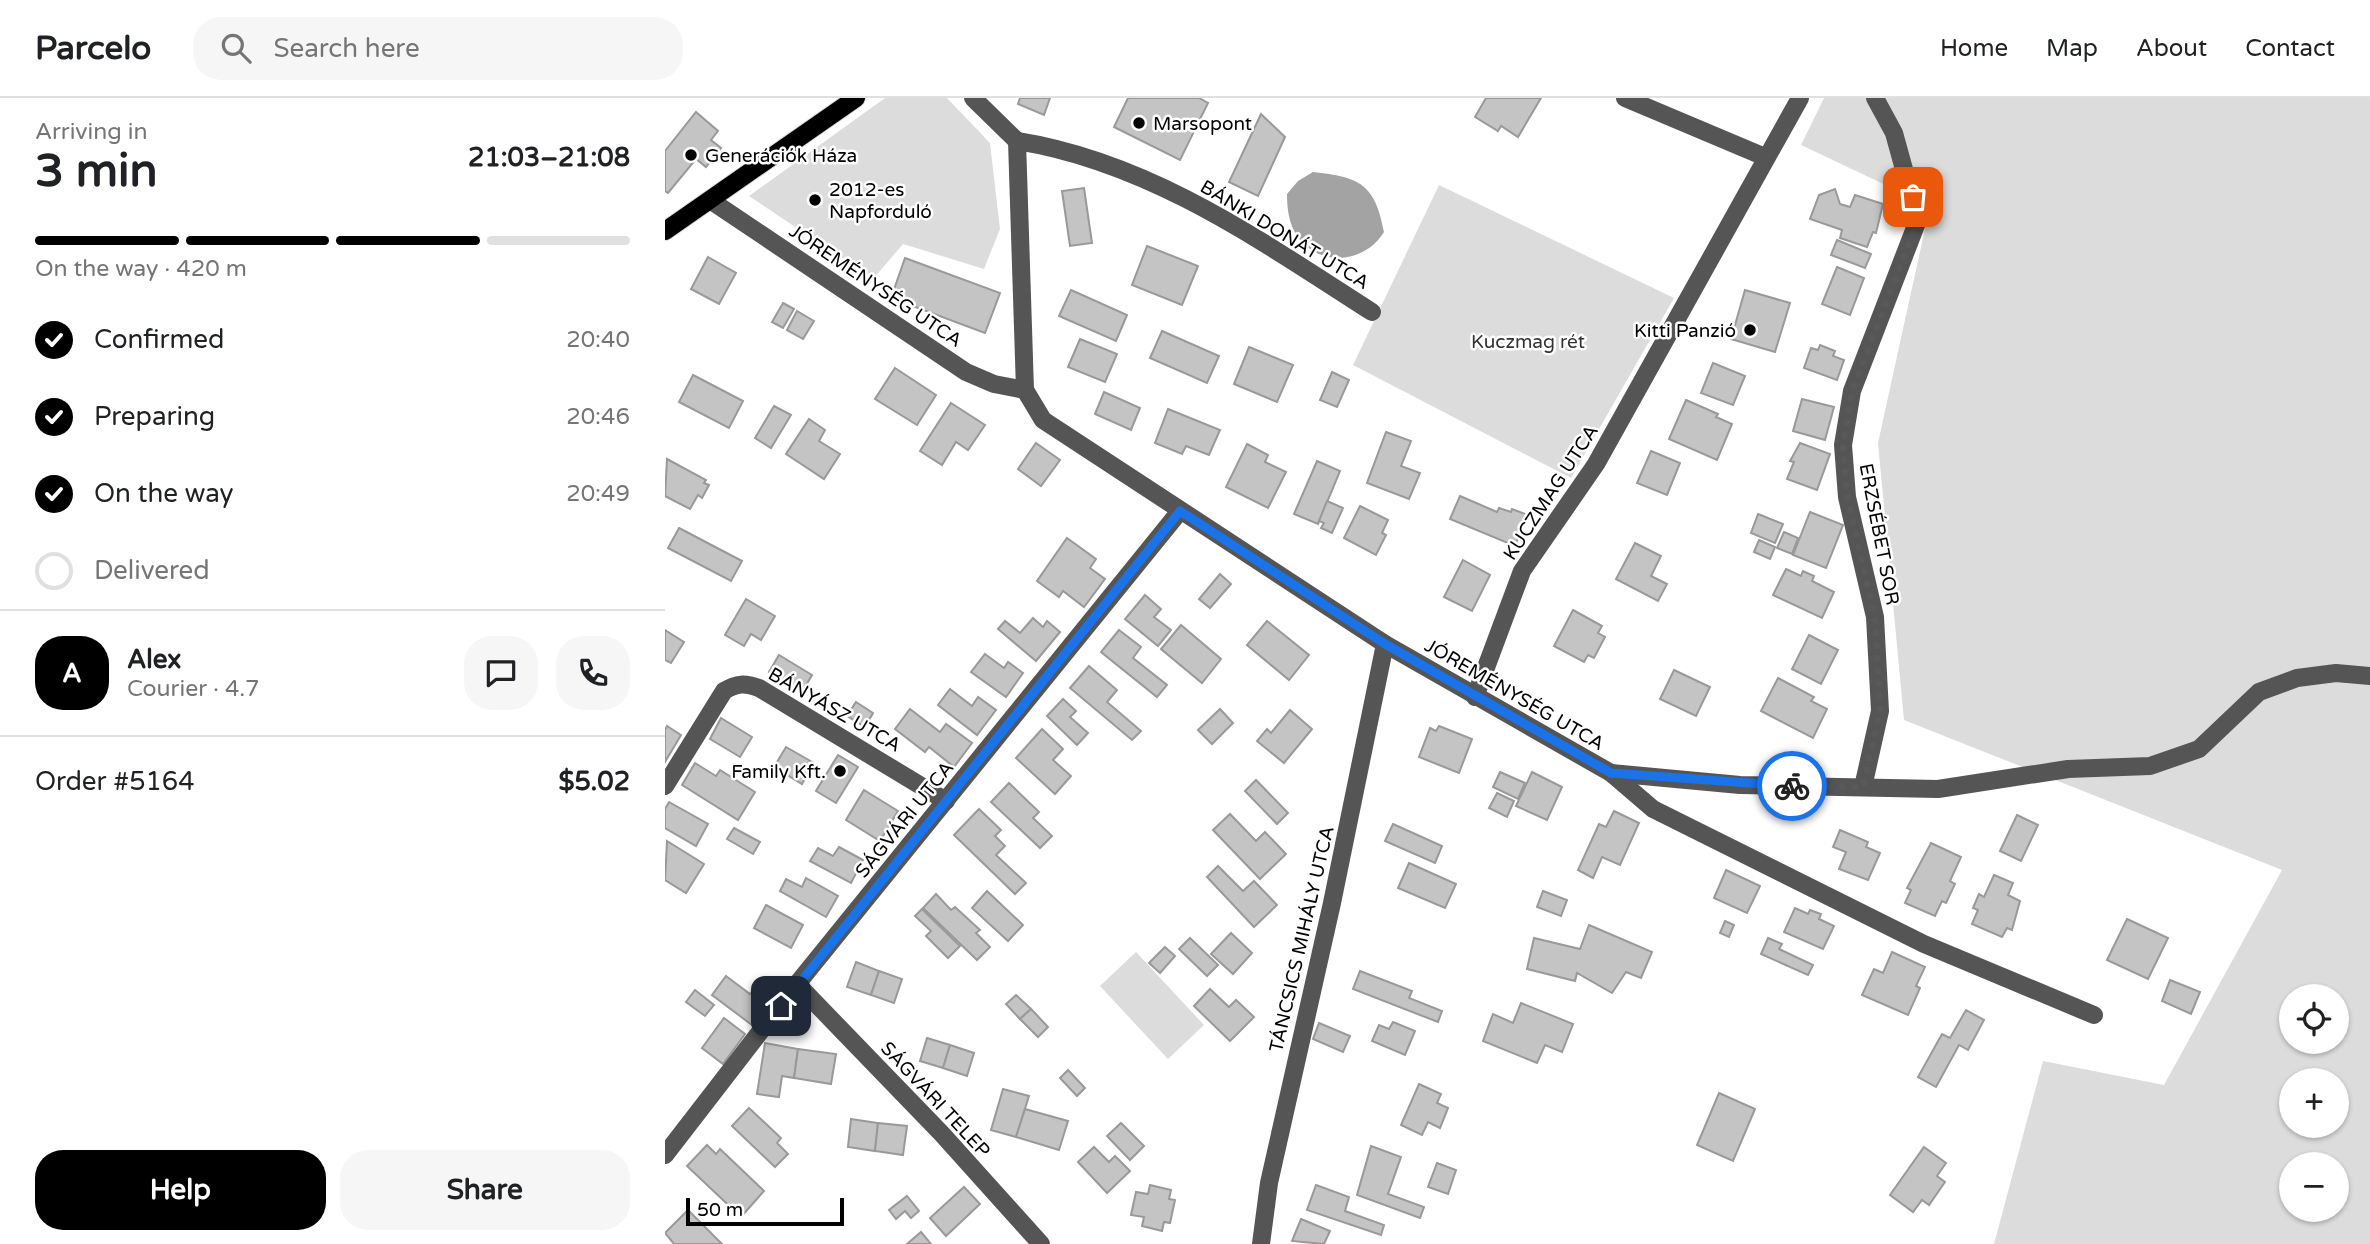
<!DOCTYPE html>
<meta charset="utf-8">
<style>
body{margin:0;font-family:"Varela Round",sans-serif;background:#f6f6f6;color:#202124;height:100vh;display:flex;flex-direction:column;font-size:26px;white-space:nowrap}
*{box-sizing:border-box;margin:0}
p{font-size:23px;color:#757577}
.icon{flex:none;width:38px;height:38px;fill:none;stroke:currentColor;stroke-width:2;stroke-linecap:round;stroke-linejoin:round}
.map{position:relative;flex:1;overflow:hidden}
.details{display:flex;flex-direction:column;background:#fff;width:665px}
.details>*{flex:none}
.controls{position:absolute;left:1614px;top:886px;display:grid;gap:14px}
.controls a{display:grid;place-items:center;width:70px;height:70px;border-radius:50%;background:#fff;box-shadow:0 2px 5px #0004;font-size:35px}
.scale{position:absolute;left:21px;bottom:18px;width:158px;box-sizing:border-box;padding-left:7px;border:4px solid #000;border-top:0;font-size:19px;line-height:24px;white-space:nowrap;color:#000;-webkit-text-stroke:5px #fff;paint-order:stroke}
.pin{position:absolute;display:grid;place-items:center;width:60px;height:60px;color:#fff;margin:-30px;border-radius:14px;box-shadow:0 4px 10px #0006}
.courier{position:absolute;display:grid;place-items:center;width:70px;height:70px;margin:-35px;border:5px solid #1a73e8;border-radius:50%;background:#fff;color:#222;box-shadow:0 2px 9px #0007}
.headline em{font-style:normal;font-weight:700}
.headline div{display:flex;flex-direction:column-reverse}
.headline{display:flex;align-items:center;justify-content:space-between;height:119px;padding:0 35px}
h1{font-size:46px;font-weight:700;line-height:52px}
.bar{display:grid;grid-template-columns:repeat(4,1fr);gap:10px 7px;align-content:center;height:84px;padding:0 35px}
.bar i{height:9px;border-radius:5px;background:#e0e0e0}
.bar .active{background:#000}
.bar p{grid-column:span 4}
.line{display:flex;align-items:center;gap:18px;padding:0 35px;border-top:2px solid #e0e0e0}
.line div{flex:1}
.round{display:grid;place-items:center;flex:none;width:74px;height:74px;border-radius:28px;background:#f6f6f6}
ol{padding:0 35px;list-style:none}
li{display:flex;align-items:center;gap:21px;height:77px}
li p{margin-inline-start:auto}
li .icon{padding:7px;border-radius:50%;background:#000;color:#fff;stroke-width:4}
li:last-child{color:#757577}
li i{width:38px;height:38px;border:4px solid #e0e0e0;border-radius:50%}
.primary-button{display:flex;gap:14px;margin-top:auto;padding:14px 35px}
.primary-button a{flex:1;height:80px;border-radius:28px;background:#000;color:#fff;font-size:28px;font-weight:700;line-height:80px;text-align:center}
.primary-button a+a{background:#f6f6f6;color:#202124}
header{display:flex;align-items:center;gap:42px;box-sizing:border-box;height:98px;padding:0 35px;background:#fff;border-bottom:2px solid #e0e0e0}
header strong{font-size:33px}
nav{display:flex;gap:38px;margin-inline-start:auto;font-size:24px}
.search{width:490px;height:63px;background:#f6f6f6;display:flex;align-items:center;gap:18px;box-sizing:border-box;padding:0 24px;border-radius:28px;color:#757577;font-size:26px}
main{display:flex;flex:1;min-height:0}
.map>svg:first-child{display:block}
</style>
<header>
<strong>Parcelo</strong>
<div class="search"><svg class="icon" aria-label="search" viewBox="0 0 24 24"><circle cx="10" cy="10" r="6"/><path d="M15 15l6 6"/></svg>Search here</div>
<nav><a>Home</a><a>Map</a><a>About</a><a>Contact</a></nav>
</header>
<main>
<section class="details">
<div class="headline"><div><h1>3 min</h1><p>Arriving in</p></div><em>21:03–21:08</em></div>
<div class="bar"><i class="active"></i><i class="active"></i><i class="active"></i><i></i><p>On the way · 420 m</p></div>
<ol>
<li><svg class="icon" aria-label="check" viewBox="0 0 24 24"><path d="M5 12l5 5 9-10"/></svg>Confirmed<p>20:40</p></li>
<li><svg class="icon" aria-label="check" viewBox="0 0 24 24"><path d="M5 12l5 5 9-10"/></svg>Preparing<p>20:46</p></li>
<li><svg class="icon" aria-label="check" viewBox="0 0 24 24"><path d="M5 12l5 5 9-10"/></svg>On the way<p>20:49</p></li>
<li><i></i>Delivered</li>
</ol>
<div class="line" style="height:126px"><b class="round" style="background:#000;color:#fff">A</b><div><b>Alex</b><p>Courier · 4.7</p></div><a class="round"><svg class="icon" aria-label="chat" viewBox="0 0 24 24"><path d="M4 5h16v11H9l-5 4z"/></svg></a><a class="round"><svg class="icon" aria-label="phone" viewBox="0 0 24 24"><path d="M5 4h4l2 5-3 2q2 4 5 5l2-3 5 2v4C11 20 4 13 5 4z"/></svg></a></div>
<div class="line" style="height:91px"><div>Order #5164</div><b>$5.02</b></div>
<div class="primary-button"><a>Help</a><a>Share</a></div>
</section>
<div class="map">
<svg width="1705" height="1146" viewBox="0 0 1705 1146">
<rect width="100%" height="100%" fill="#fff"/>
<g fill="#dcdcdc" fill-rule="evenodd">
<path d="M220,0h62l43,45 10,86 -16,40 -81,-25 -30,35 -124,-83z"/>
<path d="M1159,0h546v1146h-376l49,-183 121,24 118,-215 -378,-150 -26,-277 52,-237 -129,-61zM1626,898h45v45h-45zM1626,982h45v45h-45zM1626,1066h45v45h-45z"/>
<path d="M774,87l235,113 -103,180 -218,-113z"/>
<path d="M471,854l68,73 -36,34 -68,-73z"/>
</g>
<path fill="#a3a3a3" d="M648,74c47,5 62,12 71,60 -16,27 -56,36 -80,12 -14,-13 -17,-32 -17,-50l11,-13z"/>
<g fill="#c4c4c4" stroke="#999" stroke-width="2">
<path d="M355,0h30l-6,17 -26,-11z"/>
<path d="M463,0h71l9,5 -28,57 -66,-33z"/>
<path d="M821,0h55l-23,39 -17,-11 -3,5 -23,-14z"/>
<path d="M31,14l22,19 -7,9 10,8 -15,19 -10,-8 -28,34 -3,-2v-40z"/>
<path d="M596,16l24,23 -27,59 -29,-14z"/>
<path d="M419,90l8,55 -22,3 -8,-55z"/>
<path d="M1170,91l5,15 10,3 5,-12 28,9 -7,29 -3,-1 -6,15 -27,-9 2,-8 -32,-11 9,-24z"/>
<path d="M1172,142l34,14 -6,14 -34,-13z"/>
<path d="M482,148l51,20 -16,39 -50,-20z"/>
<path d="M43,159l28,16 -17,31 -28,-15z"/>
<path d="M240,160l95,35 -15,40 -94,-35z"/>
<path d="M1172,169l27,11 -14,37 -28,-11z"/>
<path d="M406,192l56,25 -11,26 -57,-25z"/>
<path d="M1080,192l45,13 -15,49 -44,-13z"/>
<path d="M118,205l11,6 -11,19 -11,-6z"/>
<path d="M132,213l17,10 -11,18 -16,-9z"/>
<path d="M497,233l57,25 -12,27 -57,-25z"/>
<path d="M415,241l37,15 -12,28 -37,-15z"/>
<path d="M1155,247l15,6 -2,5 11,4 -7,20 -33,-12 7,-20 7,2z"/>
<path d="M584,249l44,18 -16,37 -43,-18z"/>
<path d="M1048,265l32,13 -12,29 -32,-12z"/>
<path d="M230,270l41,27 -19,30 -42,-26z"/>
<path d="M667,274l17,8 -12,27 -17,-7z"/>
<path d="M28,277l50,26 -14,27 -50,-26z"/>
<path d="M439,294l36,16 -9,22 -36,-16z"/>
<path d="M1137,301l32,8 -9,33 -32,-9z"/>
<path d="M1021,302l32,14 -2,3 16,7 -15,36 -48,-21z"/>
<path d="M286,305l34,22 -17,25 -12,-8 -14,23 -22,-14z"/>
<path d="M109,308l17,9 -20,33 -16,-10z"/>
<path d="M503,311l52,21 -11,25 -23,-9 -4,8 -27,-11z"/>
<path d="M144,321l16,11 -6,11 21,13 -16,25 -38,-25z"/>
<path d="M721,334l25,9 -10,25 19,7 -11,26 -42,-16z"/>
<path d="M371,345l24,17 -19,26 -23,-17z"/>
<path d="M1135,345l30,11 -13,36 -30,-11 7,-17 -4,-1z"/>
<path d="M582,346l21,11 -3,7 21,10 -18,36 -42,-21z"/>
<path d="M986,353l29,12 -13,32 -30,-12z"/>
<path d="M2,361l39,21 -2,3 5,2 -7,13 -4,-3 -8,14 -25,-13z"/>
<path d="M652,363l23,10 -22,53 -24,-10z"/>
<path d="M795,398l37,16 2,-4 12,4 1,-3 16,6 -13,31 -65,-27z"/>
<path d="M662,403l16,7 -11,25 -11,-5 3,-5 -5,-2z"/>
<path d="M695,408l28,14 -6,13 4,2 -10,20 -32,-17z"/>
<path d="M1145,414l33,13 -17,43 -33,-13z"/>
<path d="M1093,416l25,10 -8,19 -24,-10z"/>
<path d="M14,430l63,33 -11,20 -63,-33z"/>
<path d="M1119,434l14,6 -6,16 -15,-6z"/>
<path d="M402,440l29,21 -6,9 15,11 -21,28 -21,-16 -4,6 -22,-16z"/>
<path d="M1094,442l16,7 -5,12 -16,-7z"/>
<path d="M970,445l26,13 -10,20 16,8 -9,17 -42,-22z"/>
<path d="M798,462l27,15 -18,36 -28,-14z"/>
<path d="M1121,471l15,7 2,-5 11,5 -2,5 22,11 -12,26 -49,-23z"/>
<path d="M555,476l11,10 -21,24 -11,-9z"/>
<path d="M480,497l16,14 -7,8 17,13 -13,16 -33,-27z"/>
<path d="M81,501l29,17 -14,24 -10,-6 -7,12 -19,-11z"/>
<path d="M908,512l29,16 -4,7 7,4 -11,21 -6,-3 -4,7 -30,-16z"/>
<path d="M368,520l10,9 4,-6 13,11 -24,29 -38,-32 7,-8 15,12z"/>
<path d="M602,523l42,34 -20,25 -42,-35z"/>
<path d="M516,527l40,34 -19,24 -41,-34z"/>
<path d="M0,532l19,12 -13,21 -6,-3z"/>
<path d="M454,532l22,17 -8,11 34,27 -10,12 -56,-45z"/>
<path d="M1144,537l29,15 -17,34 -29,-15z"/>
<path d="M320,556l19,14 4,-6 15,11 -17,24 -35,-25z"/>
<path d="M114,557l33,20 -10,17 -33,-20z"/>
<path d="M424,568l28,24 -10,12 34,29 -9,9 -62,-52z"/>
<path d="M1009,572l36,17 -14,29 -36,-17z"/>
<path d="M1113,580l36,19 -3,4 16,8 -14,29 -52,-27z"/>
<path d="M285,591l22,17 6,-9 18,13 -19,25 -39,-30z"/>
<path d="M398,601l13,12 -6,6 18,16 -11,12 -30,-29z"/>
<path d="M191,604l17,11 -8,14 -18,-11z"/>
<path d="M245,611l30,23 6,-8 26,19 -18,24 -25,-20 -4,5 -30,-23z"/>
<path d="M555,611l13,14 -21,21 -14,-14z"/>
<path d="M625,612l22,19 -28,34 -27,-22 10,-12 4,4z"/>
<path d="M56,620l31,19 -12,20 -30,-18z"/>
<path d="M2,628l14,9 -16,27v-32z"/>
<path d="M774,628l33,13 -13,34 -40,-16 11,-29 6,3z"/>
<path d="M377,631l21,20 -10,11 18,16 -16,18 -39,-36z"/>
<path d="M121,649l28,16 -12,21 -28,-17z"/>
<path d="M173,657l20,12 -22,36 -20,-12z"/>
<path d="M30,665l21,13 4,-6 35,22 -17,28 -56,-35z"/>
<path d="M835,674l25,11 -7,16 -25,-12z"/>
<path d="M867,674l30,15 -15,33 -31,-14z"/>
<path d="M591,682l32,33 -11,11 -32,-33z"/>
<path d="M344,685l30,29 -6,6 19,18 -12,12 -49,-46z"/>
<path d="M199,692l34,21 -18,30 -34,-21z"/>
<path d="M832,695l17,8 -7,16 -18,-9z"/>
<path d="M4,704l39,22 -12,22 -31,-18v-19z"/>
<path d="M314,711l22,21 -6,6 10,10 -9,9 30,28 -11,11 -61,-59z"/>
<path d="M949,713l25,12 -19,42 -18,-8 -9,21 -15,-8 21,-46 7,3z"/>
<path d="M565,716l26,27 9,-9 21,22 -26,25 -47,-49z"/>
<path d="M1352,717l21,10 -17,36 -21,-10z"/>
<path d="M728,726l49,22 -7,17 -50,-22z"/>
<path d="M69,730l26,14 -7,12 -26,-15z"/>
<path d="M1175,732l28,12 -2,5 14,6 -12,27 -29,-11 7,-17 -13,-5z"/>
<path d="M2,743l37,23 -18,29 -21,-13z"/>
<path d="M1266,745l30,14 -11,24 5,3 -9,19 -4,-2 -7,15 -30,-13 6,-13 -4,-2z"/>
<path d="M174,749l24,13 -12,23 -41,-22 8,-13 15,8z"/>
<path d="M744,765l47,21 -11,24 -47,-20z"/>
<path d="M553,768l25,25 11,-10 23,24 -23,22 -47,-50z"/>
<path d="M1061,772l34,16 -13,27 -33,-15z"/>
<path d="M1329,777l19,8 -5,12 12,6 -8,29 -5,-2 -5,9 -30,-13 6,-14 -5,-2 6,-14 5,3z"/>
<path d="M141,780l32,18 -12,21 -46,-26 6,-12 16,8z"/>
<path d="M322,793l36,34 -15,16 -36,-33z"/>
<path d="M878,793l24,9 -6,16 -24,-9z"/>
<path d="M271,796l15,16 4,-3 25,23 -4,3 14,14 -13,13 -54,-52z"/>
<path d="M101,807l37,20 -12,23 -37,-20z"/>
<path d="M1130,810l13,6 2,-4 11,4 -2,5 15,7 -11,23 -39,-17z"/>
<path d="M257,811l38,37 -12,12 -22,-22 5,-5 -16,-15z"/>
<path d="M1462,821l41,19 -20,41 -41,-19z"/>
<path d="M1060,823l9,4 -5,12 -9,-4z"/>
<path d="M924,827l63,27 -11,26 -15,-6 -14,21 -35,-20 -2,8 -48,-12 7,-31 46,11z"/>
<path d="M566,835l21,20 -19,21 -22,-20z"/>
<path d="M525,840l28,27 -11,11 -28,-27z"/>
<path d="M1103,840l14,6 -3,5 34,16 -5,10 -47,-21z"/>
<path d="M500,849l10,9 -15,17 -11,-10z"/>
<path d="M1227,854l33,15 -9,19 4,2 -12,27 -46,-20 12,-26 9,4z"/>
<path d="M191,864l23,9 -8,24 -24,-8z"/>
<path d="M214,873l23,8 -8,24 -23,-8z"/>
<path d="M695,873l52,20 -3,7 33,13 -4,11 -85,-33z"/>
<path d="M61,878l24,18 10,-13 16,12 -24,32 -40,-30z"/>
<path d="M1505,882l30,12 -9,22 -29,-13z"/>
<path d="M545,891l19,18 7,-7 18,17 -24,24 -36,-35z"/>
<path d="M30,892l19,15 -9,11 -19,-14z"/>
<path d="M351,897l15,14 -11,10 -14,-15z"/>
<path d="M856,905l52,21 -11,28 -17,-7 -8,18 -54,-22 10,-27 20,9z"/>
<path d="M366,911l17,18 -10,10 -18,-18z"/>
<path d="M1301,912l18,10 -16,30 -9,-5 -23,42 -18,-10 24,-43 8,4z"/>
<path d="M59,920l21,16 -22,30 -21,-16z"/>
<path d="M728,924l22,9 -10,24 -33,-14 7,-16 10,4z"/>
<path d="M654,925l31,13 -7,16 -30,-13z"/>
<path d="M262,940l23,7 -7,23 -23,-7z"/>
<path d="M100,945l33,6 -4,29 -12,-2 -3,21 -22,-3z"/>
<path d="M285,947l24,8 -7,23 -24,-8z"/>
<path d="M133,951l38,5 -5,30 -37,-6z"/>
<path d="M403,972l17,18 -8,8 -17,-18z"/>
<path d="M754,986l22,10 -4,9 11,5 -8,20 -12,-6 -6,13 -21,-10z"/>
<path d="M338,991l26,7 -13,41 -25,-7z"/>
<path d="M1054,995l36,16 -22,52 -36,-16z"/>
<path d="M84,1010l32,30 -4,5 11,11 -13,13 -43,-41z"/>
<path d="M360,1011l43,12 -9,29 -43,-13z"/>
<path d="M186,1021l27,4 -3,28 -27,-4z"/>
<path d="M213,1025l29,3 -4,29 -28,-4z"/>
<path d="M456,1025l23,23 -14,14 -23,-24z"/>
<path d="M42,1047l9,9 4,-5 44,42 -23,26 -54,-51z"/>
<path d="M706,1048l30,11 -13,37 36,13 -4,11 -63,-23z"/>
<path d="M429,1049l15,15 6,-6 15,15 -23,22 -29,-31z"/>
<path d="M1259,1049l22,16 -9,13 8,6 -16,23 -7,-5 -9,12 -23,-17z"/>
<path d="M772,1065l19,7 -8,24 -20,-7z"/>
<path d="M485,1087l21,5 -2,9 6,1 -5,23 -6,-1 -2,9 -20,-5 2,-9 -13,-2 5,-23 12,2z"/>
<path d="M651,1087l33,12 -4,14 39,14 -3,10 -74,-25z"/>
<path d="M299,1089l16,17 -34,32 -16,-18z"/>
<path d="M242,1098l12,15 -8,7 -6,-7 -9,8 -7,-9z"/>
<path d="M23,1112l34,34h-48l-9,-11z"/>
<path d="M636,1121l29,12 -6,13 -32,-3z"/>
<path d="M256,1134l10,12h-24z"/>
</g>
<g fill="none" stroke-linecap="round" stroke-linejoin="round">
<defs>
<path id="major" d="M0,133l191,-133"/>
</defs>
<use href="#major" stroke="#dbdbdb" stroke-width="20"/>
<g stroke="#555" stroke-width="18">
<path d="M308,0l44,43"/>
<path d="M960,0l140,59"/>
<path d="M352,43l8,249 18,30 342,224 226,129 42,36 271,135 170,71"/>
<path d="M352,43c133,21 244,100 355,171"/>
<path d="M45,102l256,172 28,12 31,6"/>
<path d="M810,599l47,-126 74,-107 204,-366"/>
<path d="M946,675l129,12 198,4 130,-20 82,-3 49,-17 60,-57 38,-14 39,-5 34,3"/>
<path d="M0,688l59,-95c13,-8 21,-8 35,-3l187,113"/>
<path d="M1198,689l17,-76 -5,-94 -28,-120 -4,-52 9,-54 66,-171 -24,-87 -19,-35"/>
<path d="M132,886l145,150 99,110"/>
<path d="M0,1057l132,-171 383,-473"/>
<path d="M596,1146l8,-61 63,-280 53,-259"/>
</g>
<use href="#major" stroke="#000" stroke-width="18"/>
</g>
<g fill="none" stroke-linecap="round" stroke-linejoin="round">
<path stroke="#595959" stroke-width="7" stroke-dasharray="0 12.6" d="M1127,688l71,1 17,-77 -5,-93 -28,-120 -4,-52 9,-54 66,-171 -5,-23"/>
<path stroke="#1a73e8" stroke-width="9" d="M116,908l399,-495 205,133 226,129 181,13"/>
</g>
<g fill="#000" stroke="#fff" stroke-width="2.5">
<circle cx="474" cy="25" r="7"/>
<circle cx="26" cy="57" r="7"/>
<circle cx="150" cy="102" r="7"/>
<circle cx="1085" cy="232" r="7"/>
<circle cx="175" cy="673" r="7"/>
</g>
<g text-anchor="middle" stroke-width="5" stroke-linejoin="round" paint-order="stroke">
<g font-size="19" fill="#000" stroke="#fff" text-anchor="start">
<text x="488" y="32">Marsopont</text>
<text x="40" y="64">Generációk Háza</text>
<text x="164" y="98">2012-es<tspan x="164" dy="22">Napforduló</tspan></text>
<text x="1071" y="239" text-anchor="end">Kitti Panzió</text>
<text x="161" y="680" text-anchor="end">Family Kft.</text>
</g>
<g font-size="19" fill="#000" stroke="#fff">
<text transform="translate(620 136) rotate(31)" y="7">BÁNKI DONÁT UTCA</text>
<text transform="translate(211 187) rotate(34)" y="7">JÓREMÉNYSÉG UTCA</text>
<text transform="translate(885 394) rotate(-57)" y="7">KUCZMAG UTCA</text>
<text transform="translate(1215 436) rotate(79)" y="7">ERZSÉBET SOR</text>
<text transform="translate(850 596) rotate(30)" y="7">JÓREMÉNYSÉG UTCA</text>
<text transform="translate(170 611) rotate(30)" y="7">BÁNYÁSZ UTCA</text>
<text transform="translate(239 721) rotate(-51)" y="7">SÁGVÁRI UTCA</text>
<text transform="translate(636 841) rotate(-77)" y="7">TÁNCSICS MIHÁLY UTCA</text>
<text transform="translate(271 1001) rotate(47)" y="7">SÁGVÁRI TELEP</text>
</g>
<g font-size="19" fill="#333" stroke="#fff">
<text x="863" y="250">Kuczmag rét</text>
</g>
</g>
</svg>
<div class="controls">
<a><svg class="icon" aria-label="locate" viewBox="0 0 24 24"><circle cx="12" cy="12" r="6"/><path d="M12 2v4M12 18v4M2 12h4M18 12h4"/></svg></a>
<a>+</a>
<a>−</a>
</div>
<div class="scale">50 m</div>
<div class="pin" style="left:1248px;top:99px;background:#ea580c"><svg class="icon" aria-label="bag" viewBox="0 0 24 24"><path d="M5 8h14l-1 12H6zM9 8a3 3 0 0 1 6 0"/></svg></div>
<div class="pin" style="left:116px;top:908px;background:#1f2937"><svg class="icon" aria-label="home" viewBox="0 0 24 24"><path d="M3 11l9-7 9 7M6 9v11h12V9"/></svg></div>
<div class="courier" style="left:1127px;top:688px"><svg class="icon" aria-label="bike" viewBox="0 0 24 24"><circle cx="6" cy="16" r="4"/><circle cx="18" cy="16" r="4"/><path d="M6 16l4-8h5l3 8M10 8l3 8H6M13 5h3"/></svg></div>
</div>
</main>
